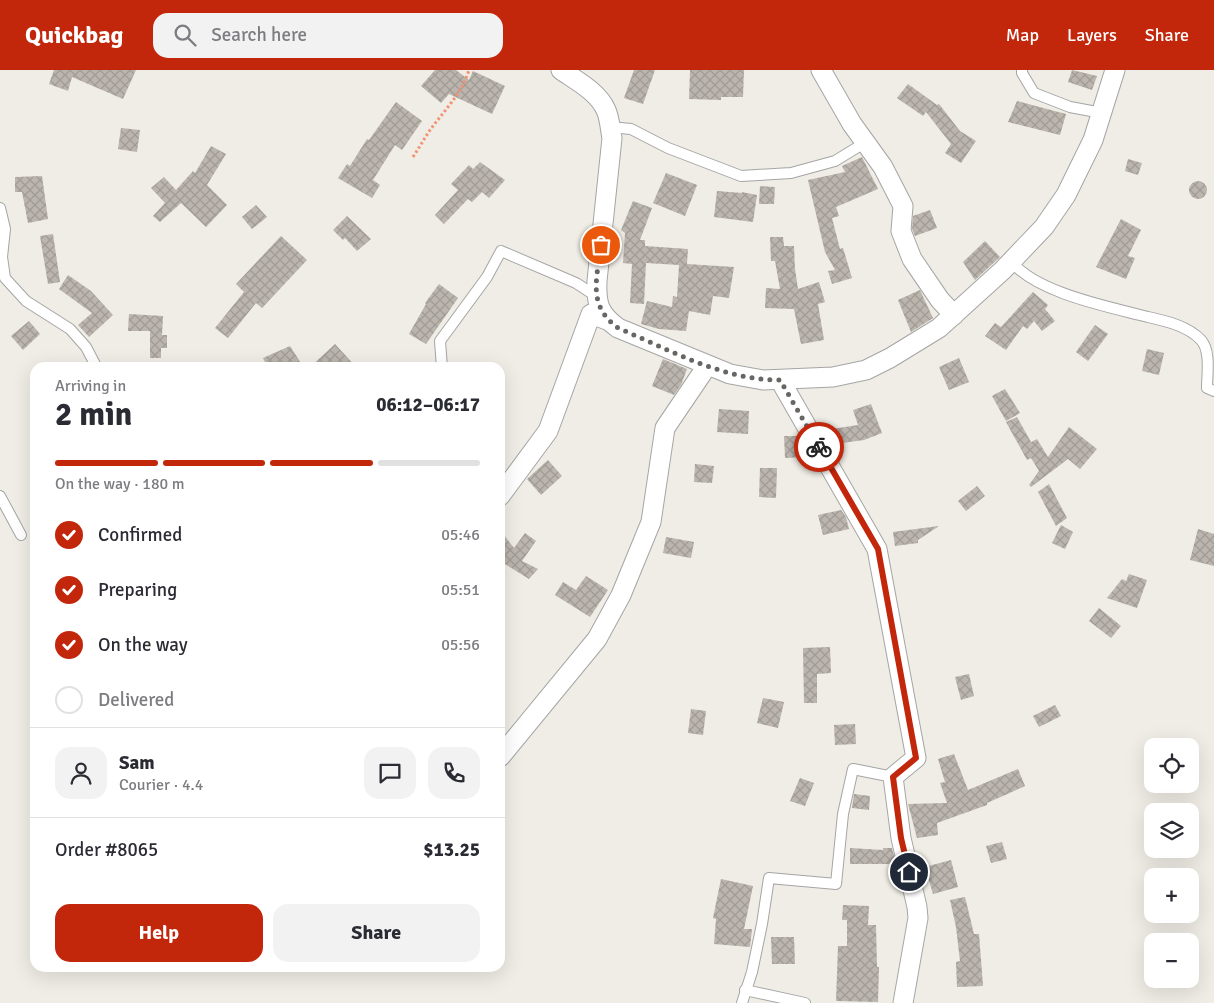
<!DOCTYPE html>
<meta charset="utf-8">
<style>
body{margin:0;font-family:Signika,sans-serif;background:#f2f2f3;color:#2b2b33;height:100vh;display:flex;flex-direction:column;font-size:19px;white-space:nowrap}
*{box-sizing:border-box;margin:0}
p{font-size:16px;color:#7c7c81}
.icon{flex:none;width:28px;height:28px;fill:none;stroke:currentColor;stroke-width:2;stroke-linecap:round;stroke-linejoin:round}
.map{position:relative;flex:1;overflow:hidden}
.panel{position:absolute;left:30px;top:292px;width:475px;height:610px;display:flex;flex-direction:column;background:#fff;border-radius:15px;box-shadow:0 5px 20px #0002}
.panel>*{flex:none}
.fabs{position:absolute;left:1144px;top:668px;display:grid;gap:10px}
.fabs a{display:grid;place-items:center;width:55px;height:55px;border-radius:10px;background:#fff;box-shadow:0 5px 20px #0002;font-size:25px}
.pin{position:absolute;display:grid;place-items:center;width:42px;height:42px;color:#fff;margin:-21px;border:2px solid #fff;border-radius:50%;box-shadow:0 1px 5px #0007}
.courier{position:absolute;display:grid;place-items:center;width:50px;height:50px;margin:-25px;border:4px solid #c2260b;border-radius:50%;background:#fff;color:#222;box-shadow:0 1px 6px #0007}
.head em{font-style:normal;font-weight:800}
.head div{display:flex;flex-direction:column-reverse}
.head{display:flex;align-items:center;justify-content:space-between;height:85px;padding:0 25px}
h1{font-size:32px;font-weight:800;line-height:38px}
.bar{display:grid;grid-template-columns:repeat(4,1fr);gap:8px 5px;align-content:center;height:60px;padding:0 25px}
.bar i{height:6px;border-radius:4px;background:#e1e1e2}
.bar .selected{background:#c2260b}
.bar p{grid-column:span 4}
.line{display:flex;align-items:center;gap:12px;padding:0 25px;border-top:1px solid #e1e1e2}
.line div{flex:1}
.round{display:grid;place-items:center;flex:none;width:52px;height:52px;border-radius:15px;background:#f2f2f3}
ol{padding:0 25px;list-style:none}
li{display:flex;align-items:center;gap:15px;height:55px}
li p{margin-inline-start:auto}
li .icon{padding:5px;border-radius:50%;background:#c2260b;color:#fff;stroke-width:4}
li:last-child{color:#7c7c81}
li i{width:28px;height:28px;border:2px solid #e1e1e2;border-radius:50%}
.cta{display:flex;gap:10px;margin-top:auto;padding:10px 25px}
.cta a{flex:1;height:58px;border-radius:15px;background:#c2260b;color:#fff;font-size:20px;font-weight:800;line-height:58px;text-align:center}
.cta a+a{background:#f2f2f3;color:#2b2b33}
header{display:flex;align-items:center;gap:30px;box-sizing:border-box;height:70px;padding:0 25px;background:#c2260b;color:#fff}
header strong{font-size:24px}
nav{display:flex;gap:28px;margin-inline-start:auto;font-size:18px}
.search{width:350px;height:45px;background:#f2f2f3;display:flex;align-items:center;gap:12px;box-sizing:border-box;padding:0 18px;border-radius:15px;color:#7c7c81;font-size:19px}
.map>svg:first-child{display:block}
</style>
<header>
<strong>Quickbag</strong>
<div class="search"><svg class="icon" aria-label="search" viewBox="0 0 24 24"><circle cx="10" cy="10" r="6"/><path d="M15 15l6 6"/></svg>Search here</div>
<nav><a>Map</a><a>Layers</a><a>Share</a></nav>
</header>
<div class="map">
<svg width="1214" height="933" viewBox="0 0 1214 933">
<defs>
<pattern id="building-cross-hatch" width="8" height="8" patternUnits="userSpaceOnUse" patternTransform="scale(1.25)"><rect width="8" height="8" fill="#bbb5ae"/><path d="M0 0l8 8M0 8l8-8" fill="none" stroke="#a09b95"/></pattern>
</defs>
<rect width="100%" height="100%" fill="#efede5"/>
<g fill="url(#building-cross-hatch)">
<path d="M54,0h82l-13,29 -51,-22 -4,14 -19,-7z"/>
<path d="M435,0h21l13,10 4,-9 32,15 -13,28 -43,-20 -8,9 -20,-17z"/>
<path d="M634,0h21l-12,34 -19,-6z"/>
<path d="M690,0h54l-1,27h-22v3l-32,-1z"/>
<path d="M1072,0l25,6 -5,14 -24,-8z"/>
<path d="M908,14l29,21 2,-1 21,27 16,10 -15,22 -16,-10 6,-9 -25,-32 -3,4 -26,-18z"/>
<path d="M1017,31l49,13 -6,21 -52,-13z"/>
<path d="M396,32l26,19 -20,29 -7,-5 -22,35 7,5 -8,13 -34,-20 9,-14 3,2 17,-27 2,1z"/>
<path d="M121,58l19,2 -3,22 -19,-3z"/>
<path d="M211,76l15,8 -19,31 20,20 -21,22 -25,-24 -21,19 -7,-6 12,-13 -14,-15 13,-11 12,13 17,-19 2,2z"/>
<path d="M862,87l16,32 -42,18 3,9 -7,2 8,31 3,-1 9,30 -20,6 -4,-13 7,-1 -10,-18 -17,-72 37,-8 -3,-6z"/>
<path d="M1128,89l14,4 -4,12 -13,-4z"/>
<path d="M480,92l25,18 -16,18 -7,-6 -10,10 -4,-3 -24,25 -9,-9 23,-25 -7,-6 18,-19 4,4z"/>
<path d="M666,103l31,12 -12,31 -32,-13z"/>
<path d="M42,106l6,43 -20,4 -6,-31h-7v-15z"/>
<circle cx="1198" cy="120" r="9"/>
<path d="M760,116l15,1 -1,17h-15z"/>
<path d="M717,121l25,2v-1l15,3 -4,27 -39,-5z"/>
<path d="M633,131l19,7 -12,32h5v6l43,3 -1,15 47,3 -5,31 -16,-2 -3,19 -21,-4 -3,20 -27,-2 -18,-5 6,-23 25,6 1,-11 4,1 2,-32 -33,-2 -2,41 -14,-1 2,-39 -9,-1 2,-30 -4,-3z"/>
<path d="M256,135l11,12 -15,12 -10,-12z"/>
<path d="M930,140l7,18 -22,8 -3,-7 1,-13z"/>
<path d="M347,146l24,23 -14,12 -12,-13 -2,2 -10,-10z"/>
<path d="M1121,149l20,11 -13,26 7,2 -9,21 -30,-12z"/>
<path d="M53,164l7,48 -12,2 -8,-48z"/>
<path d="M281,166l26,24 -45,48 -6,-5 -28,35 -13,-10 29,-36 -8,-8z"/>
<path d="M770,167h13l1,9h10l1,23 3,20 21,-7 6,20 -7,2 6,36 -23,4 -7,-35 -29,-1 1,-20 14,1 -5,-28h-4z"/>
<path d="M985,171l15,16 -25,23 -12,-18z"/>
<path d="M68,205l23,16 22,24 -24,22 -11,-12 14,-12 -33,-24z"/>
<path d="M439,214l19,14 -32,46 -17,-10 17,-30 -1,-1z"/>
<path d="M920,220l13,28 -22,14 -13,-32z"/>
<path d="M1033,222l15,13 -3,4 10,12 -13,10 -8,-10 -7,8 -4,-3 -17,24 -21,-14 10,-13 6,4z"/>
<path d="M129,244l34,2 -1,19h5v13h-6v10h-11v-27h-22z"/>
<path d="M29,251l11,13 -17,16 -12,-14z"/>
<path d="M1095,255l13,9 -20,27 -12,-9z"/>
<path d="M335,274l22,24h-48z"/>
<path d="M290,276l14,22h-36l-5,-10z"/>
<path d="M1147,279l17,4 -5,22 -17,-4z"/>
<path d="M959,288l10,24 -20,8 -10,-23z"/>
<path d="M663,289l24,10 -6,16 -7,10 -22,-9z"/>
<path d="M1005,319l15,24 -14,8 -14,-25z"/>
<path d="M871,334l11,29 -18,7 -30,4 -2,-15 26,-4 -5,-15z"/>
<path d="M719,339l30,2 -1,23 -31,-2z"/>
<path d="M1017,347l14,25 6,-3 11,18 21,-30 28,22 -17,20 -12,-10 -37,28 -2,-2 10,-14 -8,-13 -4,2 -21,-38z"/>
<path d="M784,366h15l3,5 1,16 -18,1z"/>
<path d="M548,390l14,16 -21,19 -14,-16z"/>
<path d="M695,394l19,2 -2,17 -18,-1z"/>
<path d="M760,398h17l-1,30 -17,-1z"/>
<path d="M1049,414l18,34 -11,8 -18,-34z"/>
<path d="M977,416l8,10 -19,15 -8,-10z"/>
<path d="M841,440l5,7 3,12 -26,6 -5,-20z"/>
<path d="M1061,455l12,7 -8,17 -13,-6z"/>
<path d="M939,456l-21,14v3l-23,3 -2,-14z"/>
<path d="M1198,459l16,5v32l-24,-6z"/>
<path d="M500,460l14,18 11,-15 11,8 -14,20 16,8 -9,10 -29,-18z"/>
<path d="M666,467l28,5 -3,16 -28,-5z"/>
<path d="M1129,504l18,6 -10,28 -30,-10 15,-19 4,2z"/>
<path d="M586,506l22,14 -18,27 -35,-22 8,-13 13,8z"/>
<path d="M1099,538l22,18 -10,12 -22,-17z"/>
<path d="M830,577l1,26 -14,1v29h-13l-1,-55z"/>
<path d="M969,604l5,22 -13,4 -6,-23z"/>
<path d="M763,628l21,4 -6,26 -21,-5z"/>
<path d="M1055,635l6,11 -22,11 -6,-11z"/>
<path d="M691,639l15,2 -3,24 -15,-2z"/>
<path d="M855,654l1,20 -21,1 -1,-20z"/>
<path d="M954,684l14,36 50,-21 7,17 -38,17v2l-50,18 1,12 -21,3 -9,-34 39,-1 -7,-20 5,-1 -7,-23z"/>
<path d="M800,708l14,5 -9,23 -15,-5z"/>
<path d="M854,724l16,2 -1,14 -17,-2z"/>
<path d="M1002,772l5,17 -16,4 -5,-17z"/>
<path d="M850,778l33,2v-2h9l4,16h-46z"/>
<path d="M951,790l7,27 -25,7 -8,-27z"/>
<path d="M721,809l32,7 -9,43h8l-2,18 -36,-3 2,-25 -3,-1z"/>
<path d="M965,827l9,37h5l4,52 -26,1 -1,-25 4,-1 -4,-34 -6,-27z"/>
<path d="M843,835l26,1 -1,19h8l1,42h2l-1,35 -42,-1 2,-55h9v-26h-5z"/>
<path d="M771,867h23l1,27h-23z"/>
</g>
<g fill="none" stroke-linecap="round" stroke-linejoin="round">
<defs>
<g id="service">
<path d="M1022,0v3l12,20 36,14 32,6"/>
<path d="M610,57l21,2 37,19 73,28 50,-3 44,-12 31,-19"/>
<path d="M0,138l5,21 -3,28 3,21 21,23 44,28 16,18 11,21"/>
<path d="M1011,191c25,32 99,46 137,56 18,4 40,9 53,23 10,11 6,34 6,48l7,3"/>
<path d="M442,298l-2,-27 47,-64 14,-26 75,32 20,13"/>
<path d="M0,426l21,39"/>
<path d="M745,920l60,13"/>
<path d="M742,933l10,-31 10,-48 7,-46 67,6 7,-70 10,-45 40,8"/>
</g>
<g id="minor">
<path d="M561,0c16,11 37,22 45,40 4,9 4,19 6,28l-15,143c-1,23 2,33 21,47l112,46 33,6 70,-3 33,-7 24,-12 49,-30 64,-58 41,-43 22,-32 27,-55 22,-70"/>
<path d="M821,0l31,54 31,43 20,39 -2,25 11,28 28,41 14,15"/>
<path d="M780,310l97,169 39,209 -23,19 8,61 16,69 1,11 -15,85"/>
<path d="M500,426l48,-65 43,-117 16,6"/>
<path d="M500,687l97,-118 24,-44 30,-73 14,-94 42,-62"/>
</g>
</defs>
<use href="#service" stroke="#a5a5a5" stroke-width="12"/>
<use href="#minor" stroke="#a5a5a5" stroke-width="21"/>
<path stroke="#f29272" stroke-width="3" stroke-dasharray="2.5 2.5" stroke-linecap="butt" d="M413,87c6,-9 11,-18 17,-27 14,-19 32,-37 39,-60"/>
<use href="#service" stroke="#fff" stroke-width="10"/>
<use href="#minor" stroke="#fff" stroke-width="19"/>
</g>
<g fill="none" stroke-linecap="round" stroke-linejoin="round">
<path stroke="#676664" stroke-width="5" stroke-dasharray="0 9" d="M601,175c-4,34 -14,60 17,83 52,22 104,52 162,52l39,67"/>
<path stroke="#c2260b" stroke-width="6" d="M819,377l59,102 38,209 -23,19 8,61 8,34"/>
</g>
</svg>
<div class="fabs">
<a><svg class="icon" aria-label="locate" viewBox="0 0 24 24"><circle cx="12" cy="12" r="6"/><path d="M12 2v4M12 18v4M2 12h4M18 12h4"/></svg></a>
<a><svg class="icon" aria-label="layers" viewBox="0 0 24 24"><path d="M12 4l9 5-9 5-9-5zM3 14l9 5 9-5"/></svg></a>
<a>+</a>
<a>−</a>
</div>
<div class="pin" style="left:601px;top:175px;background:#ea580c"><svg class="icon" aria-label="bag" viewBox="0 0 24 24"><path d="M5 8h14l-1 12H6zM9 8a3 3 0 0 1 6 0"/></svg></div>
<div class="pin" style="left:909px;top:802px;background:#1f2937"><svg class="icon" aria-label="home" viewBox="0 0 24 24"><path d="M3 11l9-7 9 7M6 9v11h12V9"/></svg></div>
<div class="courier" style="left:819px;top:377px"><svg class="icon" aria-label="bike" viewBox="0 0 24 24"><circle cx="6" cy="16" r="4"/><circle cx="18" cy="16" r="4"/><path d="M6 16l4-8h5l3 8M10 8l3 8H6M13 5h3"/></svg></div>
<section class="panel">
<div class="head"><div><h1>2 min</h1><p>Arriving in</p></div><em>06:12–06:17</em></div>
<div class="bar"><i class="selected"></i><i class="selected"></i><i class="selected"></i><i></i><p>On the way · 180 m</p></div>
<ol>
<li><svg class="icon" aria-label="check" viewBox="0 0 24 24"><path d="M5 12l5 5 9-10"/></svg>Confirmed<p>05:46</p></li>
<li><svg class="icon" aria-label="check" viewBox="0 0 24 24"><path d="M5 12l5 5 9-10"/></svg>Preparing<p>05:51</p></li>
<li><svg class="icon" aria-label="check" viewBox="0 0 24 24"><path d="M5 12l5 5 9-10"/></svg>On the way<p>05:56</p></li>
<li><i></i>Delivered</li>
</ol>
<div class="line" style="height:90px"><a class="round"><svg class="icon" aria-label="person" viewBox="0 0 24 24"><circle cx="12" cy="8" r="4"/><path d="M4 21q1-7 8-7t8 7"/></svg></a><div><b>Sam</b><p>Courier · 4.4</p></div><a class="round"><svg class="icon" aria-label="chat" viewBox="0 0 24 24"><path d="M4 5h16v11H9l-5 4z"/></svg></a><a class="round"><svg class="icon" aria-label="phone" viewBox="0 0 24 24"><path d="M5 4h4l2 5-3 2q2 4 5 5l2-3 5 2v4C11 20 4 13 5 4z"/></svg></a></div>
<div class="line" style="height:65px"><div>Order #8065</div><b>$13.25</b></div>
<div class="cta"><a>Help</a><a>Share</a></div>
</section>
</div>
